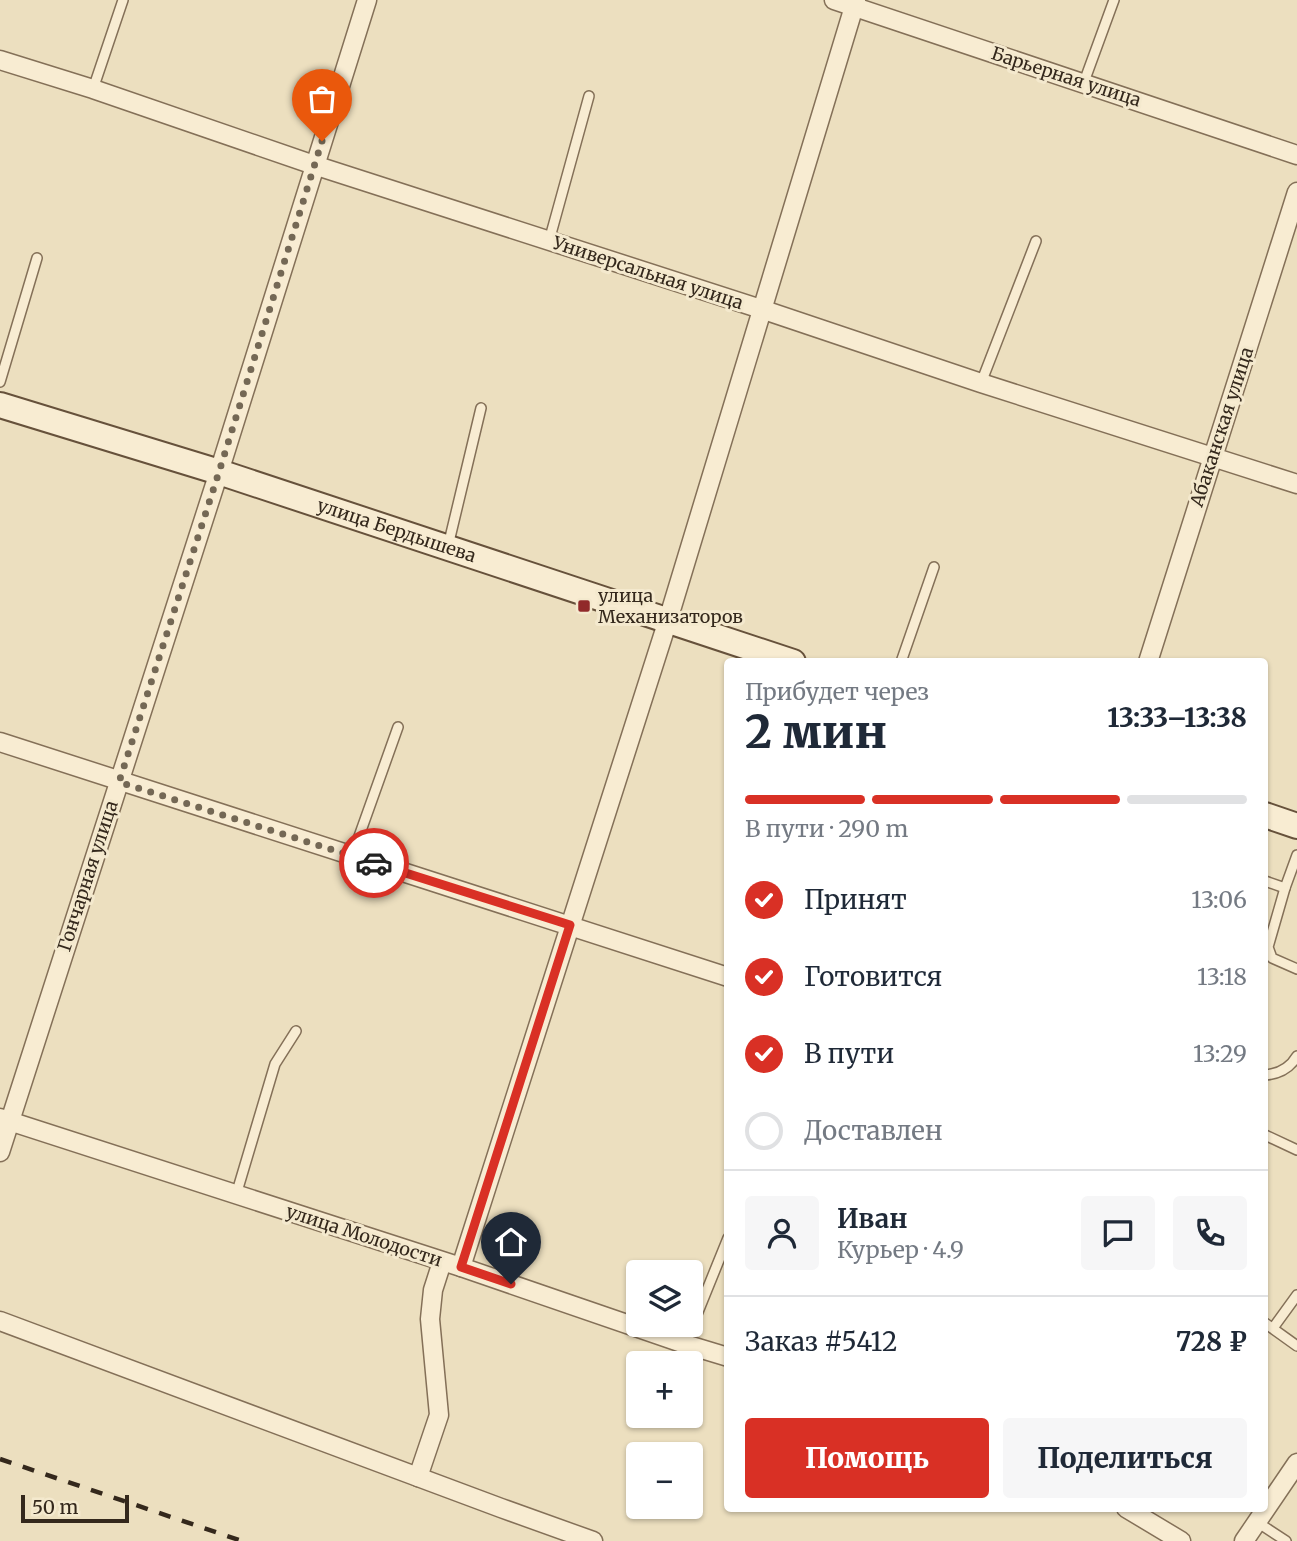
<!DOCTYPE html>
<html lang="ru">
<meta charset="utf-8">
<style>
body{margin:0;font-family:Merriweather,serif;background:#f6f6f7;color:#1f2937;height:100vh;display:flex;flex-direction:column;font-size:26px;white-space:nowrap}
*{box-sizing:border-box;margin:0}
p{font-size:23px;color:#747a83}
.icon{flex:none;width:38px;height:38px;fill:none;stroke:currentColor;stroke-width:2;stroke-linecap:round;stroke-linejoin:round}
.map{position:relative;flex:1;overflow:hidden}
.panel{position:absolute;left:724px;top:658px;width:544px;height:854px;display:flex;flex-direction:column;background:#fff;border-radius:7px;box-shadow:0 2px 5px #0004}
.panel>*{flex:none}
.fabs{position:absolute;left:626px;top:1260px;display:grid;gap:14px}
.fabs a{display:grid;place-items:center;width:77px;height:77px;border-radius:7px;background:#fff;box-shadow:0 2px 5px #0004;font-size:35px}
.scale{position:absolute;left:21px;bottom:18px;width:108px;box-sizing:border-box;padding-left:7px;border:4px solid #34281c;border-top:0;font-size:19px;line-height:24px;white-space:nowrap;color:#34281c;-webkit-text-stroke:5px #f4e9ce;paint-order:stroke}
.pin{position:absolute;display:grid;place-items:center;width:60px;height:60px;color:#fff;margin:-72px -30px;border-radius:50% 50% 50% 0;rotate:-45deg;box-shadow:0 0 7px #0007}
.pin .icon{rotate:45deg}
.courier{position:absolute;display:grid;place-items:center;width:70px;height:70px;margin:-35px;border:5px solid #d93025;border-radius:50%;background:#fff;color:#222;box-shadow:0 2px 9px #0007}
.head em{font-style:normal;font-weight:800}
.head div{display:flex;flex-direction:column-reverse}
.head{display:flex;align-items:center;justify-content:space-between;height:119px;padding:0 21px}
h1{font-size:46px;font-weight:800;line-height:52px}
.bar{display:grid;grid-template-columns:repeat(4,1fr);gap:10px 7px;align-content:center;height:84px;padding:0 21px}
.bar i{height:9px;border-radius:5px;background:#e0e1e3}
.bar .selected{background:#d93025}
.bar p{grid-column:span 4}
.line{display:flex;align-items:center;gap:18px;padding:0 21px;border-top:2px solid #e0e1e3}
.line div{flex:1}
.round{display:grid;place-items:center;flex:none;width:74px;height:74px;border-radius:7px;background:#f6f6f7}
ol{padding:0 21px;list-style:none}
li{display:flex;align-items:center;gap:21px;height:77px}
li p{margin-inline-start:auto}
li .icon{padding:7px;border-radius:50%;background:#d93025;color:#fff;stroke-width:4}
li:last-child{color:#747a83}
li i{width:38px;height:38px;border:4px solid #e0e1e3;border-radius:50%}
.primary-button{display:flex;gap:14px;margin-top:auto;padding:14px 21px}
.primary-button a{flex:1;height:80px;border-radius:7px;background:#d93025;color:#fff;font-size:28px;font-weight:800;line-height:80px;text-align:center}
.primary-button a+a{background:#f6f6f7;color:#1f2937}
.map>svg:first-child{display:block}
</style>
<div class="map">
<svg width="1297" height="1541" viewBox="0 0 1297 1541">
<rect width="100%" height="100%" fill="#ecdfbf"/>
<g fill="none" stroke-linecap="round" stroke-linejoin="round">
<defs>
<g id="lane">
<path d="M1084,82l30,-82"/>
<path d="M93,89l30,-89"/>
<path d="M549,241l40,-145"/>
<path d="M0,382l37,-124"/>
<path d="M981,383l55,-142"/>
<path d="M448,546l33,-138"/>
<path d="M901,662l33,-95"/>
<path d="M1297,855l-12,33 -17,59 4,11 25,11"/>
<path d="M352,856l46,-129"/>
<path d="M1265,881l20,7"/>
<path d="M1265,1075c13,-1 25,-7 32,-19"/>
<path d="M1265,1135l32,15"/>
<path d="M236,1195l39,-131 21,-33"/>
<path d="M1265,1323l32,23"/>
<path d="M1273,1328l24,-33"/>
<path d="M685,1344l43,-106"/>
<path d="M1257,1522l29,19"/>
</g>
<g id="street">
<path d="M834,0l463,155"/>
<path d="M0,60l93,29 221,76 447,144 220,74 316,101"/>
<path d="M1148,662l149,-470"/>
<path d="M0,742c242,80 486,155 728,235"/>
<path d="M0,1118l461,149 224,77 43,13"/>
<path d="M0,1152l219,-680 148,-472"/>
<path d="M461,1267l207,-647 188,-620"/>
<path d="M0,1321l501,187 92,33"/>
<path d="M418,1477l21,-62 -9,-96 3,-29 9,-28"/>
<path d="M1126,1508l55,33"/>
<path d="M1244,1541l53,-78"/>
</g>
<g id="secondary">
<path id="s1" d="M0,405l219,67 574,190"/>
<path d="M1265,815l32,11"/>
</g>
</defs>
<use href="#lane" stroke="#847058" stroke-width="12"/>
<use href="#street" stroke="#847058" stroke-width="21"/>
<use href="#secondary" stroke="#66513b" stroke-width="28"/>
<use href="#lane" stroke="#f8ecd2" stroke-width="9"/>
<use href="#street" stroke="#f8ecd2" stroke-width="18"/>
<use href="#secondary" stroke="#f8ecd2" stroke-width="24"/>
<path stroke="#34281c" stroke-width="4.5" stroke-dasharray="12 12" stroke-linecap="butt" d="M0,1459l242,82"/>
</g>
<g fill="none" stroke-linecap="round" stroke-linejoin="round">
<path stroke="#746855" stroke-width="7" stroke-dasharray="0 12.6" d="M322,141l-103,331 -100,310 255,81"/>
<path stroke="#d93025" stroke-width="9" d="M374,863l196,62 -109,342 50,17"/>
</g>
<rect fill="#912a2a" stroke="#f4e9ce" stroke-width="2.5" x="577" y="599" width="14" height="14" rx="3.5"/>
<g text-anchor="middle" stroke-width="6" stroke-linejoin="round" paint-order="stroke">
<g font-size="18" fill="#34281c" stroke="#f4e9ce">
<text transform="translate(1066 77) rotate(18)" y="6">Барьерная улица</text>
<text transform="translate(648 273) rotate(18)" y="6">Универсальная улица</text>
<text transform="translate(1222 427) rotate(-72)" y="6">Абаканская улица</text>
<text dy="6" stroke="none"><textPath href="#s1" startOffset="416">улица Бердышева</textPath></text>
<text transform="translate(88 876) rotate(-72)" y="6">Гончарная улица</text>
<text transform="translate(364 1236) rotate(18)" y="6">улица Молодости</text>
</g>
<g font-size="18" fill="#34281c" stroke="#f4e9ce" text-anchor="start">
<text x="598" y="602">улица<tspan x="598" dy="21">Механизаторов</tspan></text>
</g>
</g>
</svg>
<div class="fabs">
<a><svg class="icon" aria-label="layers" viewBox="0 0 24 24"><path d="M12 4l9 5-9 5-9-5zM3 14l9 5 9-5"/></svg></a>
<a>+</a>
<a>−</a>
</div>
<div class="scale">50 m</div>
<div class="pin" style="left:322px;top:141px;background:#ea580c"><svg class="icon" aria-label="bag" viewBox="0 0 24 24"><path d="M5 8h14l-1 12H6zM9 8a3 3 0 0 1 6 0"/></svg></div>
<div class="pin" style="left:511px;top:1284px;background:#1f2937"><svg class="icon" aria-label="home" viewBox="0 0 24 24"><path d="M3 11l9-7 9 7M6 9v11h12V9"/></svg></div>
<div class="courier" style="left:374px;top:863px"><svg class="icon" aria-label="car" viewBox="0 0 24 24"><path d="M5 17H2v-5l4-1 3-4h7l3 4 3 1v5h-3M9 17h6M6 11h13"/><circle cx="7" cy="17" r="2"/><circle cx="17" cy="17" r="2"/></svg></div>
<section class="panel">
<div class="head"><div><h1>2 мин</h1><p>Прибудет через</p></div><em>13:33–13:38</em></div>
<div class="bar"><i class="selected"></i><i class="selected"></i><i class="selected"></i><i></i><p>В пути · 290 m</p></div>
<ol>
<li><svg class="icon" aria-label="check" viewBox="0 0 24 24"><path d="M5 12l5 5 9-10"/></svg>Принят<p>13:06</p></li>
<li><svg class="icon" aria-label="check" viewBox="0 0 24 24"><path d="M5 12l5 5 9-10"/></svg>Готовится<p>13:18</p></li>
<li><svg class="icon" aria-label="check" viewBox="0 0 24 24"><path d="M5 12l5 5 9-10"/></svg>В пути<p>13:29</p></li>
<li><i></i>Доставлен</li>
</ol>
<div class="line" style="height:126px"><a class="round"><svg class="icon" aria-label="person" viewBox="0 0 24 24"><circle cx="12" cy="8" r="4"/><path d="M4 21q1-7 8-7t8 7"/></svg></a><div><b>Иван</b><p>Курьер · 4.9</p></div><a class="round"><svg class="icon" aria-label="chat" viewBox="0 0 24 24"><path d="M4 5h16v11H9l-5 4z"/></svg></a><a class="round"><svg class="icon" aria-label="phone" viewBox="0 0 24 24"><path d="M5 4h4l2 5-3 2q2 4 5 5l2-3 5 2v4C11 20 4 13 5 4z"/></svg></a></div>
<div class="line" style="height:91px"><div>Заказ #5412</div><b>728 ₽</b></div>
<div class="primary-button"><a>Помощь</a><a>Поделиться</a></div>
</section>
</div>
